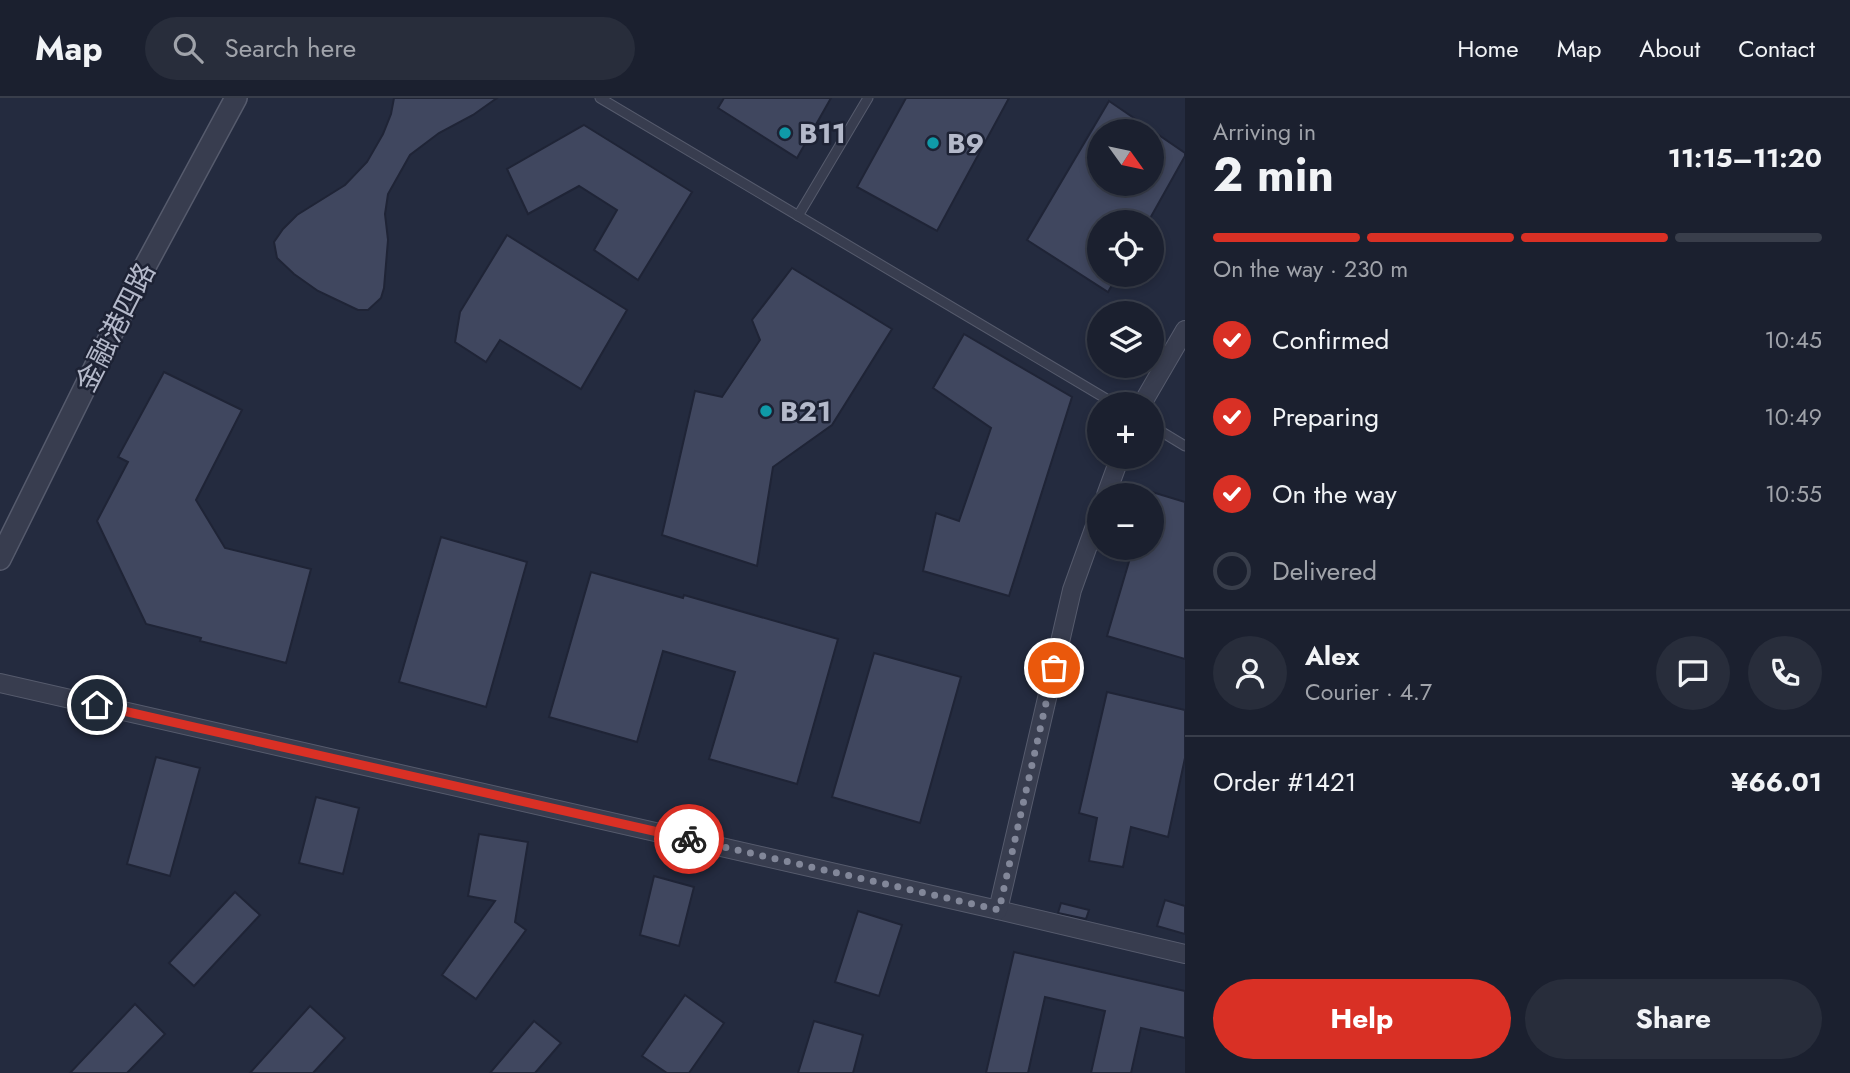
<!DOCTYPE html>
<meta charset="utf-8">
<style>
body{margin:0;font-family:Jost,"Noto Sans SC",sans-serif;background:#282d3b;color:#f1f3f6;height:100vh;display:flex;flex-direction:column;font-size:26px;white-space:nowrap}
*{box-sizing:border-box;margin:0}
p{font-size:23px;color:#a0a3aa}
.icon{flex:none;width:38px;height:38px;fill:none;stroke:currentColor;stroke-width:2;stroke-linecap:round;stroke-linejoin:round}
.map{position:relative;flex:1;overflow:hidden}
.drawer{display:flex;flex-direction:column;background:#1b202f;width:665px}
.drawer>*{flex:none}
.needle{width:46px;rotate:123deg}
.buttons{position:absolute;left:1087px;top:21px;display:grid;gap:14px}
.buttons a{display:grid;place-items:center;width:77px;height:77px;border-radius:50%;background:#1b202f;box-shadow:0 4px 10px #0003,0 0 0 2px #393e4b;font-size:35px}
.pin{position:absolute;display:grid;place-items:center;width:60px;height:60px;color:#fff;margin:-30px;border:4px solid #fff;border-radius:50%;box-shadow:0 2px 7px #0007}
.courier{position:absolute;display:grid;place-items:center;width:70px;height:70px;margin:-35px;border:5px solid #d93025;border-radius:50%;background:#fff;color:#222;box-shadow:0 2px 9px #0007}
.summary em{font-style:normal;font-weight:700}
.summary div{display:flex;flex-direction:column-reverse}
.summary{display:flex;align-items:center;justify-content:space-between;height:119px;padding:0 28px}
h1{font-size:46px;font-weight:700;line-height:52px}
.bar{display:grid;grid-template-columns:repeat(4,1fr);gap:10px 7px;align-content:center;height:84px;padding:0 28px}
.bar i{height:9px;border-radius:5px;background:#393e4b}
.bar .selected{background:#d93025}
.bar p{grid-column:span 4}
.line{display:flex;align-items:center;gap:18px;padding:0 28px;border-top:2px solid #393e4b}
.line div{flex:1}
.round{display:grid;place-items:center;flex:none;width:74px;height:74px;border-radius:37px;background:#282d3b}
ol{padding:0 28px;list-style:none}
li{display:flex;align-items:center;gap:21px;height:77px}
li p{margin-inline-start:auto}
li .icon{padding:7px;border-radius:50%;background:#d93025;color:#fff;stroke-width:4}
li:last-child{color:#a0a3aa}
li i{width:38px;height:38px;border:4px solid #393e4b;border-radius:50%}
.button{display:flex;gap:14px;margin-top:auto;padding:14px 28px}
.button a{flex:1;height:80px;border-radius:42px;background:#d93025;color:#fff;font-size:28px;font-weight:700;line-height:80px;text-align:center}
.button a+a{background:#282d3b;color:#f1f3f6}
header{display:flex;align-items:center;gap:42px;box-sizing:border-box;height:98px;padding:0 35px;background:#1b202f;border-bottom:2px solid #393e4b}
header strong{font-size:33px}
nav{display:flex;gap:38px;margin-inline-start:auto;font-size:24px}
.search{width:490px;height:63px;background:#282d3b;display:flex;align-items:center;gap:18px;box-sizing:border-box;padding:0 24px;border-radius:38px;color:#a0a3aa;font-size:26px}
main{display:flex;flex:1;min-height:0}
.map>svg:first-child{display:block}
</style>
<header>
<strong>Map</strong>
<div class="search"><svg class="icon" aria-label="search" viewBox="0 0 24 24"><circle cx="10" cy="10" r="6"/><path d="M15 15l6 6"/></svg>Search here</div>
<nav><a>Home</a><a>Map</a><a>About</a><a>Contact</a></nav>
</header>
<main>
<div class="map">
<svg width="1185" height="975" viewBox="0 0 1185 975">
<rect width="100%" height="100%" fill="#242b3f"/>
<g fill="#40475f" stroke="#1f2436" stroke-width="2" fill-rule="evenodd">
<path d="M394,0h103l-24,17 -34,18 -29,22 -22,39 -3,20 3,26 -4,48 -3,10 -13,12h-10l-40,-19 -24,-17 -17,-16 -3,-16 9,-13 14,-14 48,-30 22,-23 16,-28 8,-20z"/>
<path d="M724,0h107l-34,60 -79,-50z"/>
<path d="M906,0h103l-72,133 -80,-44z"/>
<path d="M1109,3l76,52v3l-37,66h-49v53h19l-10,17 -81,-52zM1099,33h53v53h-53z"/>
<path d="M584,27l108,67 -54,88 -44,-30 23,-40 -38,-24 -51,28 -21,-45z"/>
<path d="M507,137l120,75 -46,79 -81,-49 -14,22 -31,-20 5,-30z"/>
<path d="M792,170l100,61 -60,96 -59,42 -16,99 -95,-31 33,-144 27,6 38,-57 -8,-20z"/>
<path d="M964,236l108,63 -63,199 -86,-25 13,-58 23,8 32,-93 -58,-40z"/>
<path d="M164,274l78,38 -46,90 29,48 86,21 -25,94 -86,-22 1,-3 -55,-14 -49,-103 31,-59 -10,-5z"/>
<path d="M1152,394l33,10v157l-78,-23 26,-88h19z"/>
<path d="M441,439l86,25 -41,145 -87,-25z"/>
<path d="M591,474l92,26 1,-3 154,44 -41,145 -88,-25 26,-87 -72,-21 -26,91 -88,-25z"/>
<path d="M874,555l87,24 -41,146 -88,-26z"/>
<path d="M1107,594l78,18v48l-17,79 -37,-10 -8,40 -34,-6 8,-43 -18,-5z"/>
<path d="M156,659l44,11 -30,108 -43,-12z"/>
<path d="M316,699l43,11 -16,66 -44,-11z"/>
<path d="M479,736l49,8 -13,80 11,8 -50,69 -34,-24 53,-74 -27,-5z"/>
<path d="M654,778l40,11 -15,59 -39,-11z"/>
<path d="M235,794l25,23 -66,71 -25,-23z"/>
<path d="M1165,802l20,6v28l-28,-8z"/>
<path d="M1061,805l28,7 -3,9 -28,-6z"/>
<path d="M858,813l44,14 -23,71 -44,-14z"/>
<path d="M1014,854l171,39v47l-44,-10 -10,45h-40l14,-62 -60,-14 -17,76h-42z"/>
<path d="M685,897l39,28 -35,50h-22l-25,-17z"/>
<path d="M135,906l30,30 -38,39h-57z"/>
<path d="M310,908l35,32 -32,35h-63z"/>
<path d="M534,923l27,22 -26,30h-45z"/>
<path d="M814,923l49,14 -10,38h-55z"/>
</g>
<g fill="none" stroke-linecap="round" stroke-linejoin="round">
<defs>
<g id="service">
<path d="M600,0l515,306"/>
<path d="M798,118l70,-118"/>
<path d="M1152,328l33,20"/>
</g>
<g id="minor">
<path d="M1142,306l43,-74"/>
<path d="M1106,397l14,-38"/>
<path d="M0,585l998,227 187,44"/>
<path d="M998,812l74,-320 27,-75"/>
</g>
<path id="tertiary" d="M0,461l141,-285 95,-176"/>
</defs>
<use href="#service" stroke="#565b6d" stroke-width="11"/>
<use href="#minor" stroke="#565b6d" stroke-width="20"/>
<use href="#tertiary" stroke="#565b6d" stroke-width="24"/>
<use href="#service" stroke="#383d4f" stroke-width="9"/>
<use href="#minor" stroke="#383d4f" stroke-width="18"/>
<use href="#tertiary" stroke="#383d4f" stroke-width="21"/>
</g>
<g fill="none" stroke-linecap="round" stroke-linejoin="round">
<path stroke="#828799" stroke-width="7" stroke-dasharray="0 12.6" d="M689,741l310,71 55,-242"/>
<path stroke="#d93025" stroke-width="9" d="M97,607l592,134"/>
</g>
<g fill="#0f9aa8" stroke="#1d2234" stroke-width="2.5">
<circle cx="785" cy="35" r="7"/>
<circle cx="933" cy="45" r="7"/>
<circle cx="766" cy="313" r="7"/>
</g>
<g text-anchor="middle" stroke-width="5" stroke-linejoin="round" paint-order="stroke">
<g font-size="28" font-weight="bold" fill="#b4b9ca" stroke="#1d2234" text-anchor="start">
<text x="799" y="45">B11</text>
<text x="947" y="55">B9</text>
<text x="780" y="323">B21</text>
</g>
<g font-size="28" fill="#b4b9ca" stroke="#1d2234">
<text transform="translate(115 229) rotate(-63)" y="10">金融港四路</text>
</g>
</g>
</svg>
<div class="buttons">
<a><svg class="needle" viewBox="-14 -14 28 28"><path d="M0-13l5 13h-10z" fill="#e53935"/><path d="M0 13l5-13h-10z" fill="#a0a3aa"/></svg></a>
<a><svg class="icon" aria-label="locate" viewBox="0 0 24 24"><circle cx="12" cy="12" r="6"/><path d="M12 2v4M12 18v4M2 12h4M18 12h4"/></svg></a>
<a><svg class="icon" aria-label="layers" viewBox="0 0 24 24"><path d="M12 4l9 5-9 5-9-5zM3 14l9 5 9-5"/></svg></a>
<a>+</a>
<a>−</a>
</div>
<div class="pin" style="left:1054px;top:570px;background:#ea580c"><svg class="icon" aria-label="bag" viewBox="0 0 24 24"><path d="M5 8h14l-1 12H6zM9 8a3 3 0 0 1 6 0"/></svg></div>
<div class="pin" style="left:97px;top:607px;background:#1f2937"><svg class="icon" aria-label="home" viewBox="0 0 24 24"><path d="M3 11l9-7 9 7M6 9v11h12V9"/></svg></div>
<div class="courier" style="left:689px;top:741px"><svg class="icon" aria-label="bike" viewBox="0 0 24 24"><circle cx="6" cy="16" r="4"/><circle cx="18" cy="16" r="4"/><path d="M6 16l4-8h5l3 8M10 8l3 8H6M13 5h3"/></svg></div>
</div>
<section class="drawer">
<div class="summary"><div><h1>2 min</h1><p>Arriving in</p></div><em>11:15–11:20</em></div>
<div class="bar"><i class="selected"></i><i class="selected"></i><i class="selected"></i><i></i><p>On the way · 230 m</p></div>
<ol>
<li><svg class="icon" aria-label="check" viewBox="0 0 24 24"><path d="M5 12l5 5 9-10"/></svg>Confirmed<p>10:45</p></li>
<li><svg class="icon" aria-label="check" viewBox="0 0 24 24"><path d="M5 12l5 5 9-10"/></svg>Preparing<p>10:49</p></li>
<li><svg class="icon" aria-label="check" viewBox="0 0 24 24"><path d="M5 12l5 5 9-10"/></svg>On the way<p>10:55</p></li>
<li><i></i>Delivered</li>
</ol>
<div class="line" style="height:126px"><a class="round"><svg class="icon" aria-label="person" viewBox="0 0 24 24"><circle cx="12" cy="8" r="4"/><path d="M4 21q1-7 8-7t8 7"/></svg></a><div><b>Alex</b><p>Courier · 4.7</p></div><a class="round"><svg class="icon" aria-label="chat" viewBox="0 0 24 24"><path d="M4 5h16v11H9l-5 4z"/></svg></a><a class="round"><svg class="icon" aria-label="phone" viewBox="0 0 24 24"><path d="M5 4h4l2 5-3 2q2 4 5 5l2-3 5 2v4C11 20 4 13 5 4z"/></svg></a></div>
<div class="line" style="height:91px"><div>Order #1421</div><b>¥66.01</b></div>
<div class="button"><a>Help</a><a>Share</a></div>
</section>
</main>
